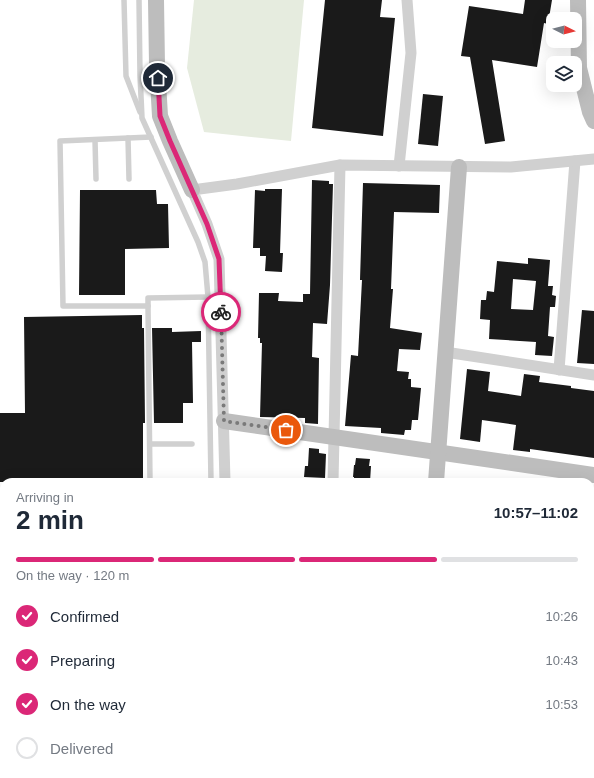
<!DOCTYPE html>
<meta charset="utf-8">
<style>
body{margin:0;font-family:Helvetica,sans-serif;background:#f2f2f3;color:#1f2937;height:100vh;display:flex;flex-direction:column;font-size:15px;white-space:nowrap}
*{box-sizing:border-box;margin:0}
p{font-size:13px;color:#747a83}
.icon{flex:none;width:22px;height:22px;fill:none;stroke:currentColor;stroke-width:2;stroke-linecap:round;stroke-linejoin:round}
.map{position:relative;flex:1;overflow:hidden}
.drawer{position:absolute;left:0px;top:478px;width:594px;height:300px;display:flex;flex-direction:column;background:#fff;border-radius:12px 12px 0 0;box-shadow:0 4px 16px #0002}
.drawer>*{flex:none}
.needle{width:26px;rotate:96deg}
.tools{position:absolute;left:546px;top:12px;display:grid;gap:8px}
.tools a{display:grid;place-items:center;width:36px;height:36px;border-radius:8px;background:#fff;box-shadow:0 4px 16px #0002;font-size:20px}
.pin{position:absolute;display:grid;place-items:center;width:34px;height:34px;color:#fff;margin:-17px;border:2px solid #fff;border-radius:50%;box-shadow:0 1px 4px #0007}
.courier{position:absolute;display:grid;place-items:center;width:40px;height:40px;margin:-20px;border:3px solid #db2777;border-radius:50%;background:#fff;color:#222;box-shadow:0 1px 5px #0007}
.summary em{font-style:normal;font-weight:600}
.summary div{display:flex;flex-direction:column-reverse}
.summary{display:flex;align-items:center;justify-content:space-between;height:68px;padding:0 16px}
h1{font-size:26px;font-weight:600;line-height:30px}
.bar{display:grid;grid-template-columns:repeat(4,1fr);gap:6px 4px;align-content:center;height:48px;padding:0 16px}
.bar i{height:5px;border-radius:3px;background:#e0e1e3}
.bar .active{background:#db2777}
.bar p{grid-column:span 4}
ol{padding:0 16px;list-style:none}
li{display:flex;align-items:center;gap:12px;height:44px}
li p{margin-inline-start:auto}
li .icon{padding:4px;border-radius:50%;background:#db2777;color:#fff;stroke-width:4}
li:last-child{color:#747a83}
li i{width:22px;height:22px;border:2px solid #e0e1e3;border-radius:50%}
.map>svg:first-child{display:block}
</style>
<div class="map">
<svg width="594" height="778" viewBox="0 0 594 778">
<rect width="100%" height="100%" fill="#fff"/>
<g fill="#e6ecdf">
<path d="M194,0h110l-13,141 -87,-9 -17,-64z"/>
<path d="M590,685l4,1v92h-71v-4h67z"/>
</g>
<g fill="#1a1a1a" fill-rule="evenodd">
<path d="M325,0h57l-2,17 15,1 -12,118 -71,-8z"/>
<path d="M525,0h27l-4,24 -4,-1 -7,44 -45,-7 13,81 -20,3 -15,-87 -9,-1 8,-50 54,8z"/>
<path d="M423,94l20,2 -5,50 -20,-2z"/>
<path d="M312,180l17,1v3h4l-3,101 -3,39 -14,-1 -1,34 7,1 -1,66 -13,-1v-5l-45,-1 2,-74h-2v-5h-2l1,-45h20l-1,8 25,1v-8h7z"/>
<path d="M363,183l77,2 -1,28 -45,-1 -3,77h2l-3,39 32,5 -2,17 -21,-1 -2,22 12,1 -1,7h3v8l10,1 -3,32h-6l-1,10h-6l-1,5 -23,-2v-5l-36,-2 6,-71 7,1 4,-76h-2z"/>
<path d="M265,189h17l-2,64h3l-1,19 -17,-1 1,-15h-6v-8h-7l2,-58 10,1z"/>
<path d="M80,190h76l1,14h11l1,44 -44,1v46h-46z"/>
<path d="M528,258l22,2 -2,26h5l-1,9 4,1 -1,11h-5l-2,29 6,1 -2,19 -17,-1 1,-13 -47,-3 1,-19 -10,-1 1,-19h5l1,-9 7,1 3,-31 31,3zM513,279l23,2 -3,29 -22,-1z"/>
<path d="M582,310l12,1v53l-17,-1z"/>
<path d="M142,315v13h2l1,95h-2v59h-143v-69h25l-1,-96z"/>
<path d="M152,328h20v4l29,-1v11h-9l1,61h-10v20h-29z"/>
<path d="M467,369l23,3 -2,19 33,5 3,-22 16,2 -1,6 32,4v2l23,3v67l-64,-9v3l-17,-2 3,-25 -34,-5 -2,22 -20,-3z"/>
<path d="M309,448l10,1v4l7,1 -1,24 -21,-1 1,-11h3z"/>
<path d="M356,458l14,1 -1,7h2l-1,16h-16v-5h-1l1,-12h1z"/>
</g>
<g fill="none" stroke-linecap="round" stroke-linejoin="round">
<g stroke="#d0d0d0" stroke-width="5.5">
<path d="M124,0l2,76 14,36"/>
<path d="M139,0l1,75 2,43 56,124 7,20 3,35 3,185"/>
<path d="M151,137l-91,4 3,165h85v-8l60,-1"/>
<path d="M128,138l1,41"/>
<path d="M95,140l1,39"/>
<path d="M148,306l2,176"/>
<path d="M150,444h42"/>
<path d="M150,481h43"/>
</g>
<g stroke="#d0d0d0" stroke-width="11">
<path d="M399,166l12,-113 -4,-53"/>
<path d="M445,352l149,23"/>
<path d="M559,370l16,-209"/>
<path d="M225,482l-6,-223 -12,-35 -15,-34 45,-6 103,-19 171,2 83,-8"/>
<path d="M333,482l7,-317"/>
<path d="M590,591l4,1"/>
<path d="M40,774l1,4"/>
<path d="M143,774l2,4"/>
<path d="M249,774l3,4"/>
<path d="M301,778l2,-4"/>
<path d="M516,778v-4"/>
</g>
<g stroke="#bdbdbd" stroke-width="16">
<path d="M156,0l1,65 3,51 10,25 22,49"/>
<path d="M578,0l1,68 11,44 4,9"/>
<path d="M224,421l370,54"/>
<path d="M436,482l23,-315"/>
<path d="M407,778l1,-4"/>
</g>
<g stroke="#888" stroke-width="3" stroke-dasharray="4 3" stroke-linecap="butt">
<path d="M0,737l4,13"/>
<path d="M11,774l1,4"/>
<path d="M25,774l1,4"/>
</g>
</g>
<g fill="none" stroke-linecap="round" stroke-linejoin="round">
<path stroke="#7a7a7a" stroke-width="4" stroke-dasharray="0 7.2" d="M221,312l3,109 62,9"/>
<path stroke="#db2777" stroke-width="5" d="M158,78l2,38 10,25 37,83 12,35 2,53"/>
</g>
</svg>
<div class="tools">
<a><svg class="needle" viewBox="-14 -14 28 28"><path d="M0-13l5 13h-10z" fill="#e53935"/><path d="M0 13l5-13h-10z" fill="#747a83"/></svg></a>
<a><svg class="icon" aria-label="layers" viewBox="0 0 24 24"><path d="M12 4l9 5-9 5-9-5zM3 14l9 5 9-5"/></svg></a>
</div>
<div class="pin" style="left:286px;top:430px;background:#ea580c"><svg class="icon" aria-label="bag" viewBox="0 0 24 24"><path d="M5 8h14l-1 12H6zM9 8a3 3 0 0 1 6 0"/></svg></div>
<div class="pin" style="left:158px;top:78px;background:#1f2937"><svg class="icon" aria-label="home" viewBox="0 0 24 24"><path d="M3 11l9-7 9 7M6 9v11h12V9"/></svg></div>
<div class="courier" style="left:221px;top:312px"><svg class="icon" aria-label="bike" viewBox="0 0 24 24"><circle cx="6" cy="16" r="4"/><circle cx="18" cy="16" r="4"/><path d="M6 16l4-8h5l3 8M10 8l3 8H6M13 5h3"/></svg></div>
<section class="drawer">
<div class="summary"><div><h1>2 min</h1><p>Arriving in</p></div><em>10:57–11:02</em></div>
<div class="bar"><i class="active"></i><i class="active"></i><i class="active"></i><i></i><p>On the way · 120 m</p></div>
<ol>
<li><svg class="icon" aria-label="check" viewBox="0 0 24 24"><path d="M5 12l5 5 9-10"/></svg>Confirmed<p>10:26</p></li>
<li><svg class="icon" aria-label="check" viewBox="0 0 24 24"><path d="M5 12l5 5 9-10"/></svg>Preparing<p>10:43</p></li>
<li><svg class="icon" aria-label="check" viewBox="0 0 24 24"><path d="M5 12l5 5 9-10"/></svg>On the way<p>10:53</p></li>
<li><i></i>Delivered</li>
</ol>
</section>
</div>
